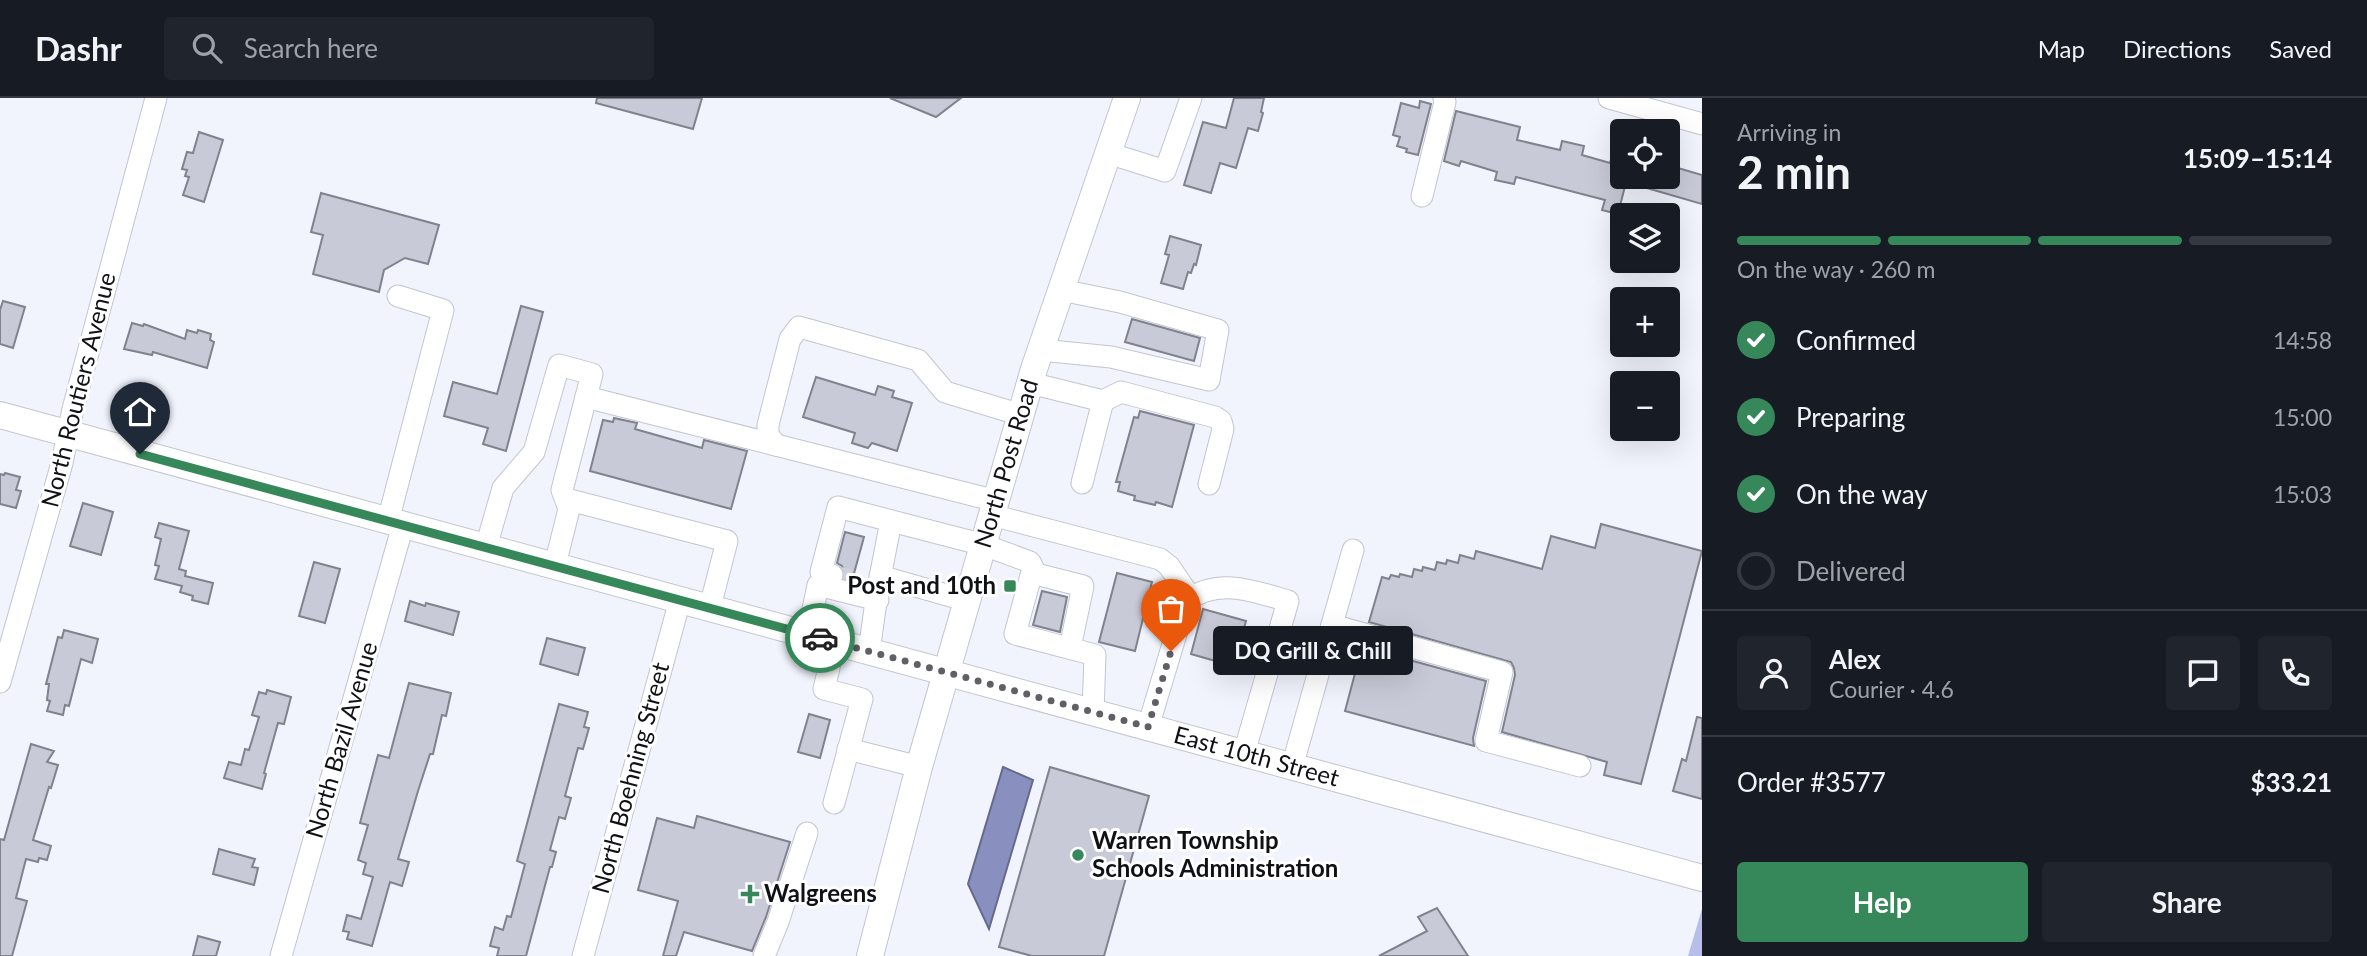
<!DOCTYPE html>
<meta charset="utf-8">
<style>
body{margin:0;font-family:Lato,sans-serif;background:#20242c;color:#f1f3f6;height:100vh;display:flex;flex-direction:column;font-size:26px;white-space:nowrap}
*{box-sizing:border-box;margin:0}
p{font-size:23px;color:#9ea1a6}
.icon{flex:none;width:38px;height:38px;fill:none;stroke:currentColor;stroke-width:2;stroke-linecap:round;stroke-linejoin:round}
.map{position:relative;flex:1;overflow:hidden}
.panel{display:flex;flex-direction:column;background:#171b24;width:665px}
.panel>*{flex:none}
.fabs{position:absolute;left:1610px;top:21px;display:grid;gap:14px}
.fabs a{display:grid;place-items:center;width:70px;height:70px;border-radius:7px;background:#171b24;box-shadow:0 7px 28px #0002;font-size:35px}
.pin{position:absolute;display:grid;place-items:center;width:60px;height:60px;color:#fff;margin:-72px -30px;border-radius:50% 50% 50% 0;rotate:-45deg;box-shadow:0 0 7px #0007}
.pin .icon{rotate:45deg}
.courier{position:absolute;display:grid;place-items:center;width:70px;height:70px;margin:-35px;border:5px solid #36885a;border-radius:50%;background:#fff;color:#222;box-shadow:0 2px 9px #0007}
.bubble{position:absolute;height:49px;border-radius:7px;background:#171b24;box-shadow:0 7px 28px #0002;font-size:23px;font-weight:700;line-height:49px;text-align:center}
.head em{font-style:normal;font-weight:700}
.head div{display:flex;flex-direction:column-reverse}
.head{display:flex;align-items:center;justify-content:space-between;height:119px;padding:0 35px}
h1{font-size:46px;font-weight:700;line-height:52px}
.bar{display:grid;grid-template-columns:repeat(4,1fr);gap:10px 7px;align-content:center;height:84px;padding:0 35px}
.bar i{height:9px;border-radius:5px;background:#363941}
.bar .selected{background:#36885a}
.bar p{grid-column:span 4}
.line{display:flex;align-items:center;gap:18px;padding:0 35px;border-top:2px solid #363941}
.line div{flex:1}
.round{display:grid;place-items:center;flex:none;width:74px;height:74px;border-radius:7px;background:#20242c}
ol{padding:0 35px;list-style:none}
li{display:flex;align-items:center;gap:21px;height:77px}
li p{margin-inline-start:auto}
li .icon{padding:7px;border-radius:50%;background:#36885a;color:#fff;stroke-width:4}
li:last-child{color:#9ea1a6}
li i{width:38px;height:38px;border:4px solid #363941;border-radius:50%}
.button{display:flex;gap:14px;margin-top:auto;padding:14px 35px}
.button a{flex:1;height:80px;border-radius:7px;background:#36885a;color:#fff;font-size:28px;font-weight:700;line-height:80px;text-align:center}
.button a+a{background:#20242c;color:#f1f3f6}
header{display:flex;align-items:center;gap:42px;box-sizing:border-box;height:98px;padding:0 35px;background:#171b24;border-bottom:2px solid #363941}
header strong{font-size:33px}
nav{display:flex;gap:38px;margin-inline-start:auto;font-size:24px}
.search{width:490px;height:63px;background:#20242c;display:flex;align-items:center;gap:18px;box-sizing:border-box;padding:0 24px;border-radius:7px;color:#9ea1a6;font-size:26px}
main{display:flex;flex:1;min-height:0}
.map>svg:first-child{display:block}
</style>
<header>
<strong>Dashr</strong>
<div class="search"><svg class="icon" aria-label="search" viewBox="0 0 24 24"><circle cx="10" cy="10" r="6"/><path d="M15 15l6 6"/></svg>Search here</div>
<nav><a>Map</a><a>Directions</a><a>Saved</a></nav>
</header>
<main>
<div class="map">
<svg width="1702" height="858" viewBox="0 0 1702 858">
<rect width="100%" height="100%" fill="#f1f3fd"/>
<path fill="#b6bee9" d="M1702,811v47h-14z"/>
<path fill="#8990c0" stroke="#656a8d" stroke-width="2" d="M1003,669l30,13 -44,149 -21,-45z"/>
<g fill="#c8cad7" stroke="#80828e" stroke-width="2">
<path d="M597,0h105l-9,31 -97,-26z"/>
<path d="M890,0h71l-25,19z"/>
<path d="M1234,0h30l-3,14 2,1 -5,18 -10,-3 -12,40 -16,-5 -9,30 -27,-8 19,-63 23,6z"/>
<path d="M1420,3l11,3 -13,51 -12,-3 1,-3 -10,-3 3,-9 -7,-2 8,-32 18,5z"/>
<path d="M1456,13l64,16 -3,13 43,10 2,-9 22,5 -2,9 28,8 8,-28h4v42h46v-12l34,10v29l-76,-22 -8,32 -16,-4 3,-10 -89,-23 -2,7 -19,-4 2,-8 -36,-11 -2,5 -15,-5z"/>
<path d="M199,34l24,8 -19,62 -21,-7 6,-18 -4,-1 2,-6 -5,-1 5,-17 6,1z"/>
<path d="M321,95l118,32 -11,39 -23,-6 -21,12 -5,22 -66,-18 10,-39 -12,-3z"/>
<path d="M1170,138l31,9 -5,20 -2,-1 -3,9 -3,-1 -5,17 -22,-6 8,-28 -4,-1z"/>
<path d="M3,203l22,6 -12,41 -13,-4v-34z"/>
<path d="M521,208l22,6 -37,139 -23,-7 5,-16 -44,-12 9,-34 44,12z"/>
<path d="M1132,221l68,19 -6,23 -69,-19z"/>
<path d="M132,225l11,3 1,-2 41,15 2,-9 10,3 1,-3 13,4 -1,6 4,2 -7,26 -54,-16 -1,3 -28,-6z"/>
<path d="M816,279l59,18 3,-9 16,5 -2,6 20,6 -15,48 -25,-8 -4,5 -16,-5 3,-10 -52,-16z"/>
<path d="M1140,313l54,14 -22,82 -16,-5 -1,3 -21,-5 1,-4 -17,-5 2,-9h-4l18,-65 4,1z"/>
<path d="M614,320l23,5 -2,6 67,19 2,-8 43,11 -16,58 -141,-38 13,-51 10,2z"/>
<path d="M5,375l15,4 -4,13 5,1 -5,17 -16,-4v-30l4,1z"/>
<path d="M83,405l30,9 -12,43 -31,-9z"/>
<path d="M159,425l30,8 -10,38 7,2 -1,5 28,7 -5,21 -16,-4 1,-4 -13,-4 2,-6 -27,-7 4,-13 -4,-1 6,-26 -6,-2z"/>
<path d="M1601,426l101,27 -61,233 -37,-9 3,-13 -105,-30 13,-57 -1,-7 -3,-6 -142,-40 13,-45 7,2 2,-4 8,2 1,-3 12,3 2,-8 8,2 1,-4 12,3 2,-8 9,2 1,-4 11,3 2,-8 14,4 2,-8 66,18 9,-33 44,12z"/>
<path d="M845,434l19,5 -11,40 -8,-2 -3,-9 -5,-3z"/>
<path d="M314,464l26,7 -15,54 -26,-7z"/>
<path d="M1117,475l35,9 -17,69 -36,-9z"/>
<path d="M1042,493l25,6 -7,35 -27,-7z"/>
<path d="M410,503l15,5 1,-3 33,9 -6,23 -48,-14z"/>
<path d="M1203,511l43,12 -13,45 -42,-12z"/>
<path d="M64,532l34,9 -6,24 -11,-4 -12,47 -4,-1 -2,10 -16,-4 3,-10 -3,-1 2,-16h-3l12,-47 4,1z"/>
<path d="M547,540l38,10 -7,27 -38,-11z"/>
<path d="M1362,549l124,34 -13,57 1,8 -129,-35z"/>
<path d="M409,585l42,10 -5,23 -4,-1 -9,39h-3l-12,37 -20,68 11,3 -7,24 -12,-4 -18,64 -25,-7 2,-7 -6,-1 4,-16 14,4 12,-42 -10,-3 3,-11 -8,-3 10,-35 -8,-2 18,-68 11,3z"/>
<path d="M267,592l24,7 -7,27 -6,-1 -14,50 2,1 -4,15 -38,-11 5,-16 12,3 4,-16 4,1 10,-33 -7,-2 7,-23 7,2z"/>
<path d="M559,606l29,8 -4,15 5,1 -6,21 -5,-1 -13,48 6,2 -6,21 -6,-2 -9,33 6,2 -4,15h-2l-24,89h-29l2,-8 -9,-2 5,-19 8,3 4,-14 4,1 14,-53 -8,-3z"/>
<path d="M809,616l21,6 -10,38 -22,-6z"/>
<path d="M1697,619l5,1v81l-29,-8 9,-32 4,2z"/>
<path d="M31,646l23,7 -7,11 11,3 -7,23 -2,-1 -16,53 18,6 -4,14 -8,-2 -1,4 -12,-3 -10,39 11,3 -15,55h-12v-117l4,1z"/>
<path d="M1050,669l99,29 -45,160h-72l-33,-9z"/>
<path d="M697,718l93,26 -24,75 -14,34 -68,-19 -8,24h-13l15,-55 -40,-11 19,-72 37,10z"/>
<path d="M219,751l36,10 -3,8 6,1 -4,17 -41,-11z"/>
<path d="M1437,810l31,48h-89l48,-25 -9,-14z"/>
<path d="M198,838l22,6 -4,14h-23z"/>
</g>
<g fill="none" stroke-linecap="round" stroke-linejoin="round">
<path stroke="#cfd1da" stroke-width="21" stroke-dasharray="21 10" stroke-linecap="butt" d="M832,477l17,5"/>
<defs>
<g id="minor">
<path d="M1609,0l93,26"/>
<path d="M1108,55l57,18 26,-73"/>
<path d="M1422,98l23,-94 -1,-4"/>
<path d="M1041,252l70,7 98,23 9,-50 -98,-28 -59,-12"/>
<path d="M1030,285l73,18 18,-9 94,25 6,4 2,8 -14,55"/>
<path d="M586,299l190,48"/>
<path d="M1082,385l21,-82"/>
<path d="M566,401l161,42 -17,66"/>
<path d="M996,403l-220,-56 -8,-10v-10l22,-86 9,-12 119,33 27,32 76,23"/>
<path d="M992,417l168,44 9,7 21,31"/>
<path d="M388,423l55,-211 -45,-14"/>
<path d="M486,449l17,-59 31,-36 25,-87 33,9 -30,116 7,19 -14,56"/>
<path d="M1032,475l51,13 -13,62"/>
<path d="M832,477l-11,-3 17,-65 146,38 46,17 3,6 -18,66 80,21 -2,57"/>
<path d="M880,478l88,25"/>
<path d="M1332,527l170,47 -16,69 94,25"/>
<path d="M808,536l10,-49 60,15"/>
<path d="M869,553l9,-63 13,-67"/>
<path d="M0,584l62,-219 11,-54 83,-311"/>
<path d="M1148,629l38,-126c32,-24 68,-10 102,0l-44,152"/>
<path d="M848,651l71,18"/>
<path d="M1292,669l61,-217"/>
<path d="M834,705l28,-104 -38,-10 11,-47"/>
<path d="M281,858l122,-431"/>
<path d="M583,858l97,-356"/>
<path d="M764,858l14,-34 29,-89"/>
</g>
<g id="major">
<path id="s1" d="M0,317l1702,463"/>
<path id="s2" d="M870,858l49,-189 115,-398 93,-271"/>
</g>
</defs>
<use href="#minor" stroke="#c3c5d1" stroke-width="23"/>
<use href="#major" stroke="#c3c5d1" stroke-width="28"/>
<use href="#minor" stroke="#fff" stroke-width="21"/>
<use href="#major" stroke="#fff" stroke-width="26"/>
</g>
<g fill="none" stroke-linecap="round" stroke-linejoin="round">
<path stroke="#5f6066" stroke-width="7" stroke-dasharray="0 12.6" d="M820,540l328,89 23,-76"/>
<path stroke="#36885a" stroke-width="9" d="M140,356l680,184"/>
</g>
<g fill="#36885a" stroke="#fff" stroke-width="2.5">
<rect x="1003" y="481" width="14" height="14" rx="3.5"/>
<circle cx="1078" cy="757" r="7"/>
<path d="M746.5 785.5h7v7h7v7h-7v7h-7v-7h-7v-7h7z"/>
</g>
<g text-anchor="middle" stroke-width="6" stroke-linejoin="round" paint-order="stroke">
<g font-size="24" fill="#101115" stroke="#fff">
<text transform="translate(79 292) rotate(-76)" y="8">North Routiers Avenue</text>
<text dy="8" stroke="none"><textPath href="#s2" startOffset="511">North Post Road</textPath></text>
<text transform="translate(342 642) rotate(-74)" y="8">North Bazil Avenue</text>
<text dy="8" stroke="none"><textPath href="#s1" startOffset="1302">East 10th Street</textPath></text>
<text transform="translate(631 680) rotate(-75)" y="8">North Boehning Street</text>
</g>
<g font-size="24" font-weight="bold" fill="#101115" stroke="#fff" text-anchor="start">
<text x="996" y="496" text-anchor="end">Post and 10th</text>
<text x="1092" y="751">Warren Township<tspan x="1092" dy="28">Schools Administration</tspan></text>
<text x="764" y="804">Walgreens</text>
</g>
</g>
</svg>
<div class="fabs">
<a><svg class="icon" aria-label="locate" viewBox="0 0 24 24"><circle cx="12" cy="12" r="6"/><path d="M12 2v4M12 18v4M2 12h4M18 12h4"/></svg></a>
<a><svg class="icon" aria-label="layers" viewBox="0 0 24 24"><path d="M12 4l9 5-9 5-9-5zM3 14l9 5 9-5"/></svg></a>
<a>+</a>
<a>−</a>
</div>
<div class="pin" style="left:1171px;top:553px;background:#ea580c"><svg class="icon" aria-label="bag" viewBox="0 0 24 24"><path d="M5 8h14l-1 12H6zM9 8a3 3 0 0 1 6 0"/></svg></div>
<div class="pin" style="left:140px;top:356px;background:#1f2937"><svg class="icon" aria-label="home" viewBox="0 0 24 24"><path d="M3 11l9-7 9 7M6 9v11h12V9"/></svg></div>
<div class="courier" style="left:820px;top:540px"><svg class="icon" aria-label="car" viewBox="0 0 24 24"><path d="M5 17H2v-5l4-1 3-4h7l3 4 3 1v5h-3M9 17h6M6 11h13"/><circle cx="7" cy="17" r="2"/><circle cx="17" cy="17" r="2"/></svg></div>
<div class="bubble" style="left:1213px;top:528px;width:200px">DQ Grill &amp; Chill</div>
</div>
<section class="panel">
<div class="head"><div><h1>2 min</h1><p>Arriving in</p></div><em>15:09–15:14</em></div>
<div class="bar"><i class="selected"></i><i class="selected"></i><i class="selected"></i><i></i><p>On the way · 260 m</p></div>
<ol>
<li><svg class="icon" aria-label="check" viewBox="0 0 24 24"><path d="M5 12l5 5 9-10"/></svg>Confirmed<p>14:58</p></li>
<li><svg class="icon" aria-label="check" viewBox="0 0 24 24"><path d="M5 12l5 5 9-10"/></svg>Preparing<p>15:00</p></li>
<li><svg class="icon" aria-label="check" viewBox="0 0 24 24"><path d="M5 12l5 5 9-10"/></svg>On the way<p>15:03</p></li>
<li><i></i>Delivered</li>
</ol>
<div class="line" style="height:126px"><a class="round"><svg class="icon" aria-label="person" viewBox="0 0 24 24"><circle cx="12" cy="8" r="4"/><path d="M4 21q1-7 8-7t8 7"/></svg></a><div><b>Alex</b><p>Courier · 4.6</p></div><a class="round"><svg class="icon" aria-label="chat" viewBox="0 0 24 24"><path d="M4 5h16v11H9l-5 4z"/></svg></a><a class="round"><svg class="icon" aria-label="phone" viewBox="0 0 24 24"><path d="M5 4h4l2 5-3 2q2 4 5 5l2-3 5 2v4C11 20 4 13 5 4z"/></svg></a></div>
<div class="line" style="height:91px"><div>Order #3577</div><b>$33.21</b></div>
<div class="button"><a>Help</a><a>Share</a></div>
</section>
</main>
